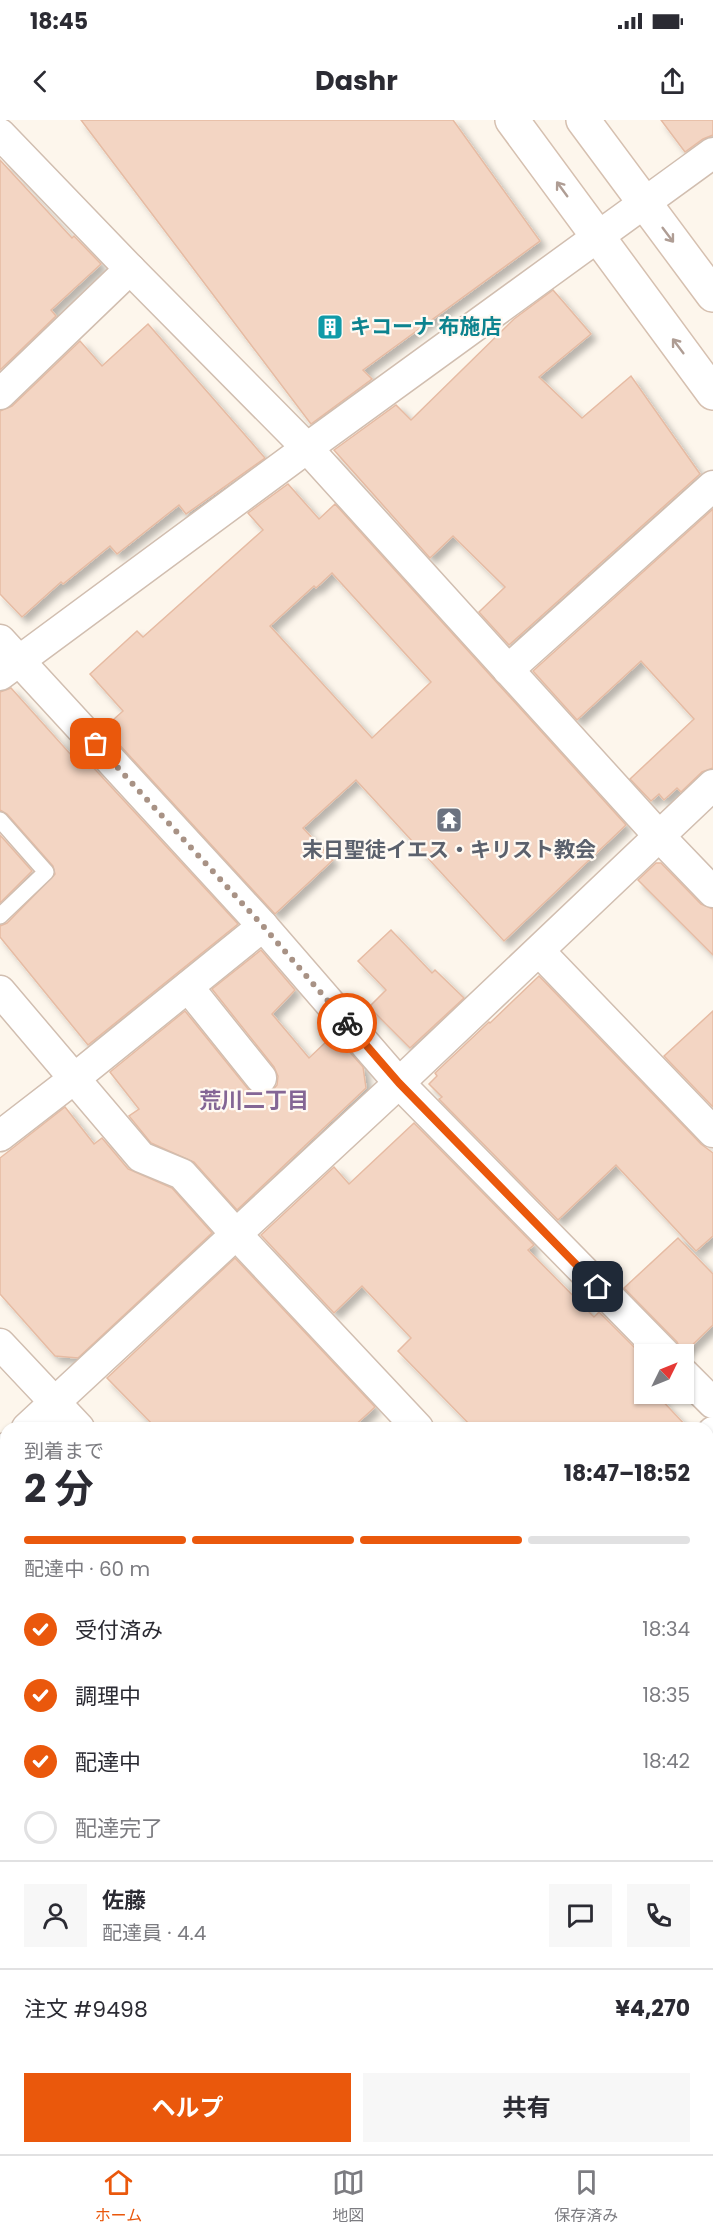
<!DOCTYPE html>
<html lang="ja">
<meta charset="utf-8">
<style>
body{margin:0;font-family:Poppins,"Noto Sans JP",sans-serif;background:#f7f7f7;color:#2b2b33;height:100vh;display:flex;flex-direction:column;font-size:22px;white-space:nowrap}
*{box-sizing:border-box;margin:0}
p{font-size:20px;color:#7c7c81}
.icon{flex:none;width:33px;height:33px;fill:none;stroke:currentColor;stroke-width:2;stroke-linecap:round;stroke-linejoin:round}
.map{position:relative;flex:1;overflow:hidden}
.drawer{position:absolute;left:0px;top:1302px;width:714px;height:732px;display:flex;flex-direction:column;background:#fff;border-radius:18px 18px 0 0;box-shadow:0 2px 4px #0004}
.drawer>*{flex:none}
.needle{width:39px;rotate:47deg}
.buttons{position:absolute;left:634px;top:1224px;display:grid;gap:12px}
.buttons a{display:grid;place-items:center;width:60px;height:60px;border-radius:0px;background:#fff;box-shadow:0 2px 4px #0004;font-size:30px}
.pin{position:absolute;display:grid;place-items:center;width:51px;height:51px;color:#fff;margin:-26px;border-radius:12px;box-shadow:0 3px 9px #0006}
.courier{position:absolute;display:grid;place-items:center;width:60px;height:60px;margin:-30px;border:4px solid #ea580c;border-radius:50%;background:#fff;color:#222;box-shadow:0 2px 8px #0007}
.head em{font-style:normal;font-weight:700}
.head div{display:flex;flex-direction:column-reverse}
.head{display:flex;align-items:center;justify-content:space-between;height:102px;padding:0 24px}
h1{font-size:39px;font-weight:700;line-height:45px}
.bar{display:grid;grid-template-columns:repeat(4,1fr);gap:9px 6px;align-content:center;height:72px;padding:0 24px}
.bar i{height:8px;border-radius:4px;background:#e1e1e2}
.bar .on{background:#ea580c}
.bar p{grid-column:span 4}
.line{display:flex;align-items:center;gap:15px;padding:0 24px;border-top:2px solid #e1e1e2}
.line div{flex:1}
.round{display:grid;place-items:center;flex:none;width:63px;height:63px;border-radius:0px;background:#f7f7f7}
ol{padding:0 24px;list-style:none}
li{display:flex;align-items:center;gap:18px;height:66px}
li p{margin-inline-start:auto}
li .icon{padding:6px;border-radius:50%;background:#ea580c;color:#fff;stroke-width:4}
li:last-child{color:#7c7c81}
li i{width:33px;height:33px;border:3px solid #e1e1e2;border-radius:50%}
.action{display:flex;gap:12px;margin-top:auto;padding:12px 24px}
.action a{flex:1;height:69px;border-radius:0px;background:#ea580c;color:#fff;font-size:24px;font-weight:700;line-height:69px;text-align:center}
.action a+a{background:#f7f7f7;color:#2b2b33}
.status{display:flex;justify-content:space-between;align-items:center;height:42px;padding:0 30px;background:#fff;direction:ltr}
.status svg{height:16px;fill:currentColor}
header{display:flex;justify-content:space-between;align-items:center;height:78px;padding:0 24px;background:#fff;font-size:27px;font-weight:700}
.tabs{display:flex;justify-content:space-around;align-items:center;height:84px;border-top:2px solid #e1e1e2;background:#fff;font-size:16px;color:#7c7c81}
.tabs a{display:grid;justify-items:center;gap:3px}
.tabs .on{color:#ea580c}
.map>svg:first-child{display:block}
</style>
<div class="status"><b>18:45</b><svg viewBox="0 0 49 12"><path d="M0 12V9h3v3zM5 12V6h3v6zM10 12V3h3v9zM15 12V0h3v12zM26 1h20v11H26zM47 4h2v5h-2z"/></svg></div>
<header><svg class="icon" aria-label="back" viewBox="0 0 24 24"><path d="M15 5l-7 7 7 7"/></svg>Dashr<svg class="icon" aria-label="share" viewBox="0 0 24 24"><path d="M12 15V3M7 8l5-5 5 5M5 13v7h14v-7"/></svg></header>
<div class="map">
<svg width="713" height="2034" viewBox="0 0 713 2034">
<defs>
<filter id="shadow"><feDropShadow dx="5.5" dy="5.5" stdDeviation="3" flood-color="#0004"/></filter>
</defs>
<rect width="100%" height="100%" fill="#fdf6ec"/>
<g fill="#f3d5c3" stroke="#e6bba3" stroke-width="1.5" fill-rule="evenodd" filter="url(#shadow)">
<path d="M81,0h372l87,121 -177,129 9,9 -61,45z"/>
<path d="M661,0h52v15l-10,4 -18,13z"/>
<path d="M0,40l72,78 2,-2 27,28 -50,46 5,6 -56,54z"/>
<path d="M553,170l38,44 -52,43 43,41 49,-42 69,98 -191,171 -30,-33 26,-25 -52,-51 -23,22 -96,-108 62,-45 15,15 103,-101z"/>
<path d="M148,204l117,134 -79,56 -7,-9 -62,49 -7,-8 -47,38 -2,-2 -39,35 -22,-23v-183l12,-5 68,-65 22,25z"/>
<path d="M288,364l31,35 16,-15 291,321 -122,116 -148,-161 -53,48 30,32 -58,54 -171,-186 19,-17 -33,-37 47,-43 6,6 120,-107 -15,-17zM332,453l99,109 -59,56 -102,-112 44,-40 2,2z"/>
<path d="M713,389v259l-11,4 -21,20 -4,-4 -13,12 -5,-6 -8,7 -21,-22 64,-60 -53,-58 -64,59 -44,-49z"/>
<path d="M11,568l61,68 6,-5 160,173 -150,121 -88,-108v-11l7,-3 48,-49 -2,-8 -46,-52 -7,-4v-118z"/>
<path d="M0,715l32,36 -32,32z"/>
<path d="M656,743h5l40,41 12,5v46l-75,-75z"/>
<path d="M391,810l41,43 3,-3 29,28 -54,50 -41,-41 17,-17 -28,-29z"/>
<path d="M261,830l34,40 -23,24 37,44 20,-19 4,5 5,-5 25,28 3,21 -129,122 -43,-48 -43,-19 -22,-27 10,-7 -29,-37 75,-61 63,78 6,5 9,1 9,-4 5,-6 1,-9 -4,-9 -62,-78z"/>
<path d="M539,856l162,168 12,9v83l-17,15 -80,-86 -58,55 -119,-121 3,-2 -13,-13 8,-8 -2,-3 54,-51 1,1z"/>
<path d="M713,891v96l-49,-51z"/>
<path d="M65,987l29,37 8,-6 26,31 44,19 40,45 -134,125 -23,-2 -55,-62v-136z"/>
<path d="M414,1003l120,122 -6,5 66,67 5,-5 46,46v36h11l32,34h-215l-75,-77 13,-13 -49,-52 -28,27 -73,-78 73,-68 15,17z"/>
<path d="M678,1118l35,36v51l-30,29 -6,-12 -53,-54z"/>
<path d="M235,1138l140,149 -23,21h-196l-49,-50z"/>
</g>
<g fill="none" stroke-linecap="round" stroke-linejoin="round">
<defs>
<path id="lane" d="M0,700l46,52 -46,44"/>
<g id="street">
<path d="M0,14l130,135 177,179 353,389 53,55"/>
<path d="M0,274l130,-125"/>
<path d="M0,520l263,286 136,157 266,271"/>
<path d="M508,550l205,-184"/>
<path d="M0,555l307,-227 406,-295"/>
<path d="M539,831l174,181"/>
<path d="M188,867l73,91"/>
<path d="M0,871l141,166 41,17 53,59 183,195"/>
<path d="M0,1016l75,-58 188,-152"/>
<path d="M0,1224l79,84"/>
<path d="M684,1254l29,29"/>
<path d="M27,1308l372,-345 314,-298"/>
<path d="M708,1317l5,-5"/>
<path d="M0,1333l6,-5"/>
<path d="M0,1550l6,-5"/>
<path d="M0,1733l6,7"/>
<path d="M0,1822l6,-6"/>
<path d="M708,1973l5,4"/>
<path d="M276,2028l6,6"/>
<path d="M351,2034l6,-6"/>
</g>
<g id="secondary">
<path d="M512,0l201,273"/>
<path d="M583,0l130,175"/>
<path d="M708,1542l5,-15"/>
<path d="M535,2034l2,-6"/>
</g>
</defs>
<use href="#lane" stroke="#d1beb0" stroke-width="18"/>
<use href="#street" stroke="#d1beb0" stroke-width="33"/>
<use href="#secondary" stroke="#d6c0b0" stroke-width="36"/>
<use href="#lane" stroke="#fff" stroke-width="15"/>
<use href="#street" stroke="#fff" stroke-width="30"/>
<use href="#secondary" stroke="#fff" stroke-width="33"/>
<defs>
<g id="rail">
<path d="M708,1856l5,-15"/>
<path d="M708,1933l5,-15"/>
<path d="M651,2034l2,-6"/>
<path d="M676,2034l2,-6"/>
</g>
</defs>
<use href="#rail" stroke="#b9a8c9" stroke-width="7"/>
<use href="#rail" stroke="#fffaf3" stroke-width="4.5" stroke-dasharray="14" stroke-linecap="butt"/>
</g>
<defs><path id="oneway-shaft" d="M-6 0H5M1.5-3L5.5 0L1.5 3" fill="none" stroke-width="1.6" stroke-linecap="round" stroke-linejoin="round" transform="scale(1.5)"/></defs>
<g stroke="#af9d94">
<use href="#oneway-shaft" transform="translate(562 69) rotate(-126)"/>
<use href="#oneway-shaft" transform="translate(668 115) rotate(53)"/>
<use href="#oneway-shaft" transform="translate(678 226) rotate(-127)"/>
</g>
<g fill="none" stroke-linecap="round" stroke-linejoin="round">
<path stroke="#a89285" stroke-width="6" stroke-dasharray="0 10.8" d="M96,624l167,182 84,97"/>
<path stroke="#ea580c" stroke-width="8" d="M347,903l52,60 199,204"/>
</g>
<defs>
<symbol id="building-square" viewBox="-11 -11 22 22"><rect x="-9" y="-9" width="18" height="18" rx="4" fill="#0f9aa8" stroke="#fffaf3"/><path d="M-4-6H4V6H1V3H-1V6H-4ZM-2.5-4.3h1.7v1.8h-1.7ZM.8-4.3h1.7v1.8H.8ZM-2.5-1h1.7V.8h-1.7ZM.8-1h1.7V.8H.8Z" fill="#fff"/></symbol>
<symbol id="temple-square" viewBox="-11 -11 22 22"><rect x="-9" y="-9" width="18" height="18" rx="4" fill="#6b7280" stroke="#fffaf3"/><path d="M0-6L5-2H3V0L6.5 2.5H4V6H1.5V3h-3V6H-4V2.5H-6.5L-3 0V-2H-5Z" fill="#fff"/></symbol>
</defs>
<g fill-rule="evenodd">
<use href="#building-square" x="315" y="192" width="30" height="30"/>
<use href="#temple-square" x="434" y="685" width="30" height="30"/>
</g>
<g text-anchor="middle" stroke-width="4.5" stroke-linejoin="round" paint-order="stroke">
<g font-size="21" font-weight="bold" fill="#0d838f" stroke="#fffaf3" text-anchor="start">
<text x="350" y="214">キコーナ 布施店</text>
</g>
<g font-size="21" font-weight="bold" fill="#5b616d" stroke="#fffaf3">
<text x="449" y="737">末日聖徒イエス・キリスト教会</text>
</g>
<g font-size="22" font-weight="bold" fill="#846695" stroke="#fffaf3">
<text x="254" y="988">荒川二丁目</text>
</g>
</g>
</svg>
<div class="buttons">
<a><svg class="needle" viewBox="-14 -14 28 28"><path d="M0-13l5 13h-10z" fill="#e53935"/><path d="M0 13l5-13h-10z" fill="#7c7c81"/></svg></a>
</div>
<div class="pin" style="left:96px;top:624px;background:#ea580c"><svg class="icon" aria-label="bag" viewBox="0 0 24 24"><path d="M5 8h14l-1 12H6zM9 8a3 3 0 0 1 6 0"/></svg></div>
<div class="pin" style="left:598px;top:1167px;background:#1f2937"><svg class="icon" aria-label="home" viewBox="0 0 24 24"><path d="M3 11l9-7 9 7M6 9v11h12V9"/></svg></div>
<div class="courier" style="left:347px;top:903px"><svg class="icon" aria-label="bike" viewBox="0 0 24 24"><circle cx="6" cy="16" r="4"/><circle cx="18" cy="16" r="4"/><path d="M6 16l4-8h5l3 8M10 8l3 8H6M13 5h3"/></svg></div>
<section class="drawer">
<div class="head"><div><h1>2 分</h1><p>到着まで</p></div><em>18:47–18:52</em></div>
<div class="bar"><i class="on"></i><i class="on"></i><i class="on"></i><i></i><p>配達中 · 60 m</p></div>
<ol>
<li><svg class="icon" aria-label="check" viewBox="0 0 24 24"><path d="M5 12l5 5 9-10"/></svg>受付済み<p>18:34</p></li>
<li><svg class="icon" aria-label="check" viewBox="0 0 24 24"><path d="M5 12l5 5 9-10"/></svg>調理中<p>18:35</p></li>
<li><svg class="icon" aria-label="check" viewBox="0 0 24 24"><path d="M5 12l5 5 9-10"/></svg>配達中<p>18:42</p></li>
<li><i></i>配達完了</li>
</ol>
<div class="line" style="height:108px"><a class="round"><svg class="icon" aria-label="person" viewBox="0 0 24 24"><circle cx="12" cy="8" r="4"/><path d="M4 21q1-7 8-7t8 7"/></svg></a><div><b>佐藤</b><p>配達員 · 4.4</p></div><a class="round"><svg class="icon" aria-label="chat" viewBox="0 0 24 24"><path d="M4 5h16v11H9l-5 4z"/></svg></a><a class="round"><svg class="icon" aria-label="phone" viewBox="0 0 24 24"><path d="M5 4h4l2 5-3 2q2 4 5 5l2-3 5 2v4C11 20 4 13 5 4z"/></svg></a></div>
<div class="line" style="height:78px"><div>注文 #9498</div><b>¥4,270</b></div>
<div class="action"><a>ヘルプ</a><a>共有</a></div>
</section>
</div>
<nav class="tabs">
<a class="on"><svg class="icon" aria-label="home" viewBox="0 0 24 24"><path d="M3 11l9-7 9 7M6 9v11h12V9"/></svg>ホーム</a>
<a><svg class="icon" aria-label="map" viewBox="0 0 24 24"><path d="M3 6l6-2 6 2 6-2v14l-6 2-6-2-6 2zM9 4v14M15 6v14"/></svg>地図</a>
<a><svg class="icon" aria-label="saved" viewBox="0 0 24 24"><path d="M7 4h10v16l-5-4-5 4z"/></svg>保存済み</a>
</nav>
